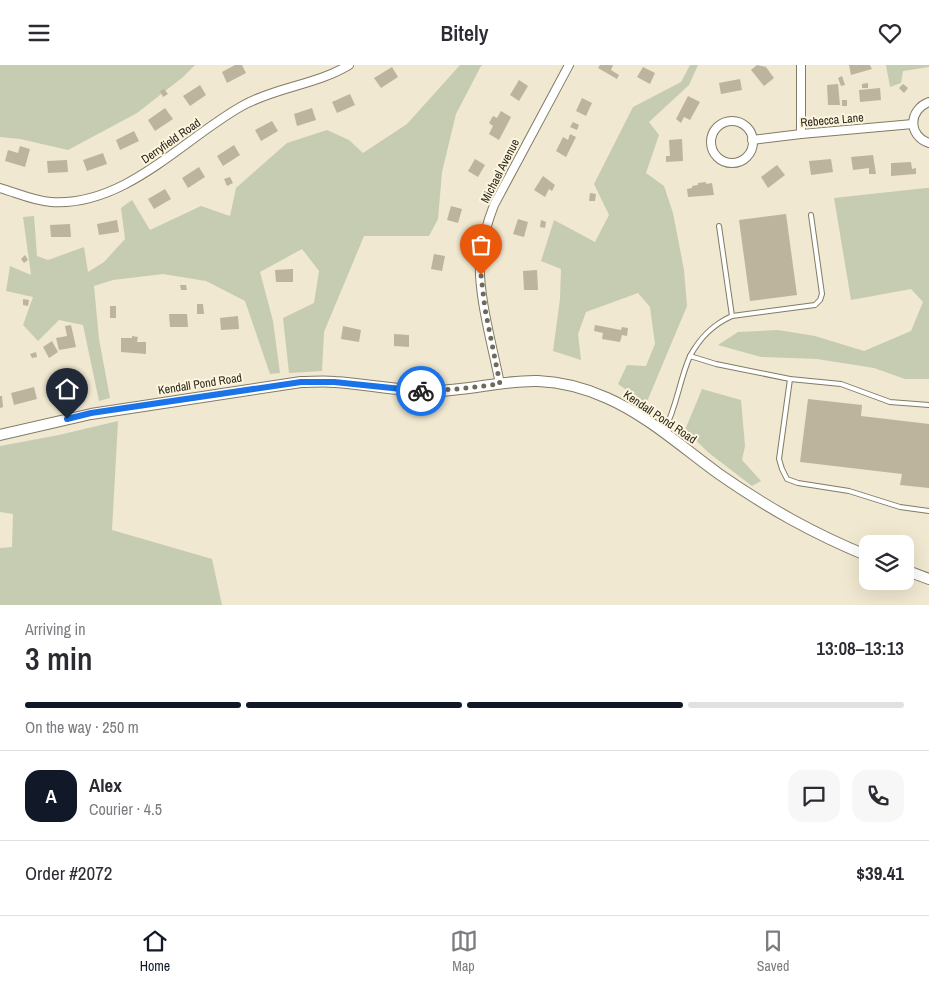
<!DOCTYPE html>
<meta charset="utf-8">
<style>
body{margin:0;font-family:"Archivo Narrow",sans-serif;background:#f7f7f7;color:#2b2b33;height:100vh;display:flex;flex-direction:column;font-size:19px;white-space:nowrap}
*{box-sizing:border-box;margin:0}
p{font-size:16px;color:#7c7c81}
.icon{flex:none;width:28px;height:28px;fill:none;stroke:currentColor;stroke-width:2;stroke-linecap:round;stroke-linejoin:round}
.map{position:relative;height:540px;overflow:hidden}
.panel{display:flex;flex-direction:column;background:#fff;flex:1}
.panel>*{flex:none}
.buttons{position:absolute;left:859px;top:470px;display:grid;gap:10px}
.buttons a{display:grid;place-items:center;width:55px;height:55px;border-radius:10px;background:#fff;box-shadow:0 5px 20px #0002;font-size:25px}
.pin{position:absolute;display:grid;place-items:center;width:42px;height:42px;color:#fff;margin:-51px -21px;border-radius:50% 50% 50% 0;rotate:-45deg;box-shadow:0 0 5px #0007}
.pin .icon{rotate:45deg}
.courier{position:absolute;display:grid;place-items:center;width:50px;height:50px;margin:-25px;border:4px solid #1a73e8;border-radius:50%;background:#fff;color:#222;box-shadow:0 1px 6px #0007}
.summary em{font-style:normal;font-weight:600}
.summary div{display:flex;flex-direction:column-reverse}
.summary{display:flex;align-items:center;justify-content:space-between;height:85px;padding:0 25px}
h1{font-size:32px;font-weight:600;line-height:38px}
.bar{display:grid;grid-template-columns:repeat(4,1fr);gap:8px 5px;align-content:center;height:60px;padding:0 25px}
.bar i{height:6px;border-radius:4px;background:#e1e1e2}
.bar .active{background:#111827}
.bar p{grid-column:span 4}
.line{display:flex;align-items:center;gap:12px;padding:0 25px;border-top:1px solid #e1e1e2}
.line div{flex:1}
.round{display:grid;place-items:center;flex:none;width:52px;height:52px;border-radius:15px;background:#f7f7f7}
header{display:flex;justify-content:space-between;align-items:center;height:65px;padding:0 25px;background:#fff;font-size:22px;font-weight:600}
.tab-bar{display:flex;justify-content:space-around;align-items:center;height:70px;border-top:1px solid #e1e1e2;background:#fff;font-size:14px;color:#7c7c81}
.tab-bar a{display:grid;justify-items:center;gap:2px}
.tab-bar .active{color:#111827}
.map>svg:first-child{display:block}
</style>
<header><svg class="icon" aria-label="menu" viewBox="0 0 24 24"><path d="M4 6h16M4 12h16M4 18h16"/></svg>Bitely<svg class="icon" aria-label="heart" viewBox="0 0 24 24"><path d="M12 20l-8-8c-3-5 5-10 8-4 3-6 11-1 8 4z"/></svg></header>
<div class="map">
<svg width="929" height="540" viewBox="0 0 929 540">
<rect width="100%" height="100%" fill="#f0e8d0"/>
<g fill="#c6ccb1">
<path d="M0,0h195l-12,12 -46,36 -69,37 -48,-11 -20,-2z"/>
<path d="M460,0h23l-2,1 -25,48 -14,58 -4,47 -9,17h-65l-40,96 -2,39 -33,2 -6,-55 31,-15 5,-32 -17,-22 -42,23 13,49 7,52 -10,1 -25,-73 -39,-20 -43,-7 -50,6 -19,6 5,53 11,59 -11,3 -16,-76 -24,-5 -21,21 -15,-16 10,-28 -27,-6 4,-25 21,9 -8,-58 11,-1 3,40 11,4 36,-13 4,25 16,-10 21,-23 -4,-31 11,-8 18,30 51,-24 29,10 6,-28 51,-45 40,-13 22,10 14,13 44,-29z"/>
<path d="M690,0h8l-9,20 -40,37 10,13 -13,38 18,13 9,27 11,57 3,36 -41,98 -28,-20 9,-19 19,1 9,-22 -5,-37 -12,-14 -52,19 -8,22 3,26 -28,-9 7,-52 1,-30 -20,-8 13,-41 41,22 14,-27 -15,-31 39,-77 48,-25z"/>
<path d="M886,0h43v2l-26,4 -2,12 -11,4z"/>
<path d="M926,123h3v191h-24l-31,-11 -57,-9 -56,-2 -43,-12 20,-13 40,-2 37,6 49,15 47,-20 12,-29 -12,-13 -60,11 -17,-102z"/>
<path d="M702,324l39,11 4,46 -3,14 19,21 -9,5 -43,-33 -24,-23z"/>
<path d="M118,356l-6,109 100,29 10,46h-222v-57l12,-1 1,-33 -13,-2v-66l59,-11z"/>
</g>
<g fill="#bcb49d">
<path d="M235,0h7l4,8 -19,10 -5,-11z"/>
<path d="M600,0h13l-2,5 8,5 -2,4 -19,-11z"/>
<path d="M757,0l9,2 8,11 -10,8 -13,-16z"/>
<path d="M849,0h21l2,4 -21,6z"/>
<path d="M392,2l6,10 -17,11 -7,-10z"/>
<path d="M643,2l12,6 -5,11 -13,-7z"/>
<path d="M842,11l3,9 -4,1 -3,-8z"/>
<path d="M740,14l2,11 -21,4 -2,-11z"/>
<path d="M519,15l9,6 -9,15 -9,-6z"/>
<path d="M868,18v5h-6v-4z"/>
<path d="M838,19l2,21h-12l-1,-20z"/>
<path d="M903,19l5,4 -4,5 -5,-5z"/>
<path d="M200,20l6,10 -16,11 -7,-10z"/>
<path d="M880,23l1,12 -21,2 -1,-12z"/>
<path d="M164,24l4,5 -5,3 -3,-6z"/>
<path d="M350,29l5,11 -18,8 -5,-11z"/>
<path d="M688,31l12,6 -10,18 -6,-3 -3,6 -5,-4z"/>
<path d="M582,33l10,5 -6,13 -10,-5z"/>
<rect x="842" y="35" width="5" height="6"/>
<path d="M165,43l8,11 -18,12 -7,-11z"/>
<path d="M312,43l4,12 -19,6 -3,-12z"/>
<path d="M501,46l10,6 -12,23 -10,-6 4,-8 -4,-3 4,-7 4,2z"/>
<path d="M272,56l6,10 -17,10 -6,-11z"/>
<path d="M573,57l6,3 -2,5 -7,-3z"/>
<path d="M134,66l5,10 -19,9 -4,-10z"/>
<path d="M570,69l6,3 -10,20 -10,-6 7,-14 5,3z"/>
<path d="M682,74l1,22 -17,1v-6h4l-1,-16z"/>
<path d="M234,80l6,10 -17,11 -6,-10z"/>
<path d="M20,81l10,3 -5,18 -20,-6 3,-11 10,3z"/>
<path d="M103,88l4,11 -20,7 -4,-11z"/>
<path d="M873,90l3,19h-7v-6l-16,2 -2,-13z"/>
<path d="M475,94l10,6 -7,12 -10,-6z"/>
<path d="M831,94l2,13 -22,3 -2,-14z"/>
<path d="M67,95l1,12 -20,1 -1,-12z"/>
<path d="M911,97l1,7 4,-1v6l-25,2v-13z"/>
<path d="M777,100l8,10 -17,13 -7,-11z"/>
<path d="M199,102l6,10 -17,11 -6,-10z"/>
<path d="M543,111l12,9 -3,6 -3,-2 -4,8 -11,-7z"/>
<path d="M230,112l3,6 -6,3 -3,-7z"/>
<path d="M706,117v2l6,-1 2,12 -26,2 -1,-8 5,-1v-2l6,-1v-2z"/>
<path d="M165,124l6,10 -17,10 -6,-10z"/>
<path d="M590,128l6,1 -1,7h-6z"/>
<path d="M451,141l11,3 -4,14 -11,-3z"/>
<path d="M786,149l11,81 -47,6 -11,-81z"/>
<path d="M518,154l10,3 -4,15 -11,-3z"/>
<path d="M117,155l2,12 -20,3 -2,-11z"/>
<path d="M541,155l5,2 -1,6 -5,-1z"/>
<path d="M70,159l1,13h-20l-1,-12z"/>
<path d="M434,189l11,2 -3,15 -11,-2z"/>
<path d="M25,190l3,5 -4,3 -3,-4z"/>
<path d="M293,204v13h-17l-1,-12z"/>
<path d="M537,205l1,20h-14l-1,-19z"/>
<path d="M180,220h6l1,5h-6z"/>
<path d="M23,234l6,1 -1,6 -5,-1z"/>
<path d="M197,239h6l1,10h-7z"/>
<rect x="110" y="241" width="6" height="12"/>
<path d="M169,249h18l1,13h-18z"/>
<path d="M238,251l1,13 -18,1 -1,-12z"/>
<path d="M71,260l5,22 -17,3 -3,-12 11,-2 -2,-10z"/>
<path d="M595,260l26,5 1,-3 6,1 -1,8 -5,-1 -2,7 -18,-3 1,-6 -9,-2z"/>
<path d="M343,261l18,4 -2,12 -18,-3z"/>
<path d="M394,269l15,1v12l-15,-1z"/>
<path d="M132,271l6,1 -1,5h9v12l-25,-2v-14h11z"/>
<path d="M52,276l6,11 -9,6 -6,-11z"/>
<path d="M36,287l1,5 -5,1 -2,-4z"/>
<path d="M34,322l3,12 -23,6 -3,-12z"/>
<path d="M0,331h2l1,11 -3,1z"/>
<path d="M808,334l54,6 -1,11 68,8v64l-29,-3 2,-11 -102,-12z"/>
</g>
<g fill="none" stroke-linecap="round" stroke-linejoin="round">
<defs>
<g id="service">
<path d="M732,251l83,-11 5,-5 2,-6 -11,-79"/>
<path d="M690,291c10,-18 22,-31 42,-40l-13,-90"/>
<path d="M790,314l-11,80 3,10 5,10 11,4 51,8 51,16 29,4"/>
<path d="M664,366c13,-24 15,-50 26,-75l26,8 74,15 51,5 49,18 39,3"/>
</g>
<g id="minor">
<path d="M929,37c-21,8 -21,34 0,41"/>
<circle cx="732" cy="77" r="21"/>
<path d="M801,69v-69"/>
<path d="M752,75l49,-6 112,-10"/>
<path d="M0,123c17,5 34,13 51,14 74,5 132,-63 191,-96 34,-19 74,-21 107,-41"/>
<path d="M500,319c-7,-36 -22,-88 -20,-123 2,-20 7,-38 14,-56l75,-140"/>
</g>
<g id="tertiary">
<path d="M0,370l91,-21 210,-32c11,0 23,-1 34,0 32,2 64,9 97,9 36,0 70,-11 106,-10 23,1 47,7 69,17 41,18 76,50 112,76 49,34 93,59 149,82"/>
<path d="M905,505l24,9"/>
</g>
</defs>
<use href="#service" stroke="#827b65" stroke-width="6"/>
<use href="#minor" stroke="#827b65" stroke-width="10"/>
<use href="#tertiary" stroke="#827b65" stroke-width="12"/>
<use href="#service" stroke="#fff" stroke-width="4"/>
<use href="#minor" stroke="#fff" stroke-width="8"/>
<use href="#tertiary" stroke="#fff" stroke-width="10"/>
</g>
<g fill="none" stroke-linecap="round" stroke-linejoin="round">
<path stroke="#6f6b5c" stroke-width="5" stroke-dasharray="0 9" d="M421,326l36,-2 43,-5 -15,-75 -4,-34"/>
<path stroke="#1a73e8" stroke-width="6" d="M67,354l24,-6 210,-31h33l87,9"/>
</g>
<g text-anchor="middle" stroke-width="4" stroke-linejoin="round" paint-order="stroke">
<g font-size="12" fill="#2a271e" stroke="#fdf5dd">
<text transform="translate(832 55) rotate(-5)" y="4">Rebecca Lane</text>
<text transform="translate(171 76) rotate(-35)" y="4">Derryfield Road</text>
<text transform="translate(500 106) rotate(-63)" y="4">Michael Avenue</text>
<text transform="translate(200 319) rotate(-9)" y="4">Kendall Pond Road</text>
<text transform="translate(660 352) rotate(34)" y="4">Kendall Pond Road</text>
</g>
</g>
</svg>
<div class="buttons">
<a><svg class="icon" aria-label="layers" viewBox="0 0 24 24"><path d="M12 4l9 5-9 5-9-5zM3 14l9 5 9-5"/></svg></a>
</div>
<div class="pin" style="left:481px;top:210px;background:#ea580c"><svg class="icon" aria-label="bag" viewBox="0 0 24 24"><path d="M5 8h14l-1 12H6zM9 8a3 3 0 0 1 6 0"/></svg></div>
<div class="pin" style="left:67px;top:354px;background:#1f2937"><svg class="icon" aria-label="home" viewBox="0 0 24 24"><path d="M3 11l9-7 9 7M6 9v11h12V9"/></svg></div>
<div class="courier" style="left:421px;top:326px"><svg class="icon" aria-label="bike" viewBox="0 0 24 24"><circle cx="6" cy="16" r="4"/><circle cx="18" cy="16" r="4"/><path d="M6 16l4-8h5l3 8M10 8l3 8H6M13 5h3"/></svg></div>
</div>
<section class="panel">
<div class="summary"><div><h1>3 min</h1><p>Arriving in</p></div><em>13:08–13:13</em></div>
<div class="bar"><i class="active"></i><i class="active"></i><i class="active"></i><i></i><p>On the way · 250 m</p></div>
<div class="line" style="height:90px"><b class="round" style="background:#111827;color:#fff">A</b><div><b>Alex</b><p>Courier · 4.5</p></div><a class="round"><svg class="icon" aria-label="chat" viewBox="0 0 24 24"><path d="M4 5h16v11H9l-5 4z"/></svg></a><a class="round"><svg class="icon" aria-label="phone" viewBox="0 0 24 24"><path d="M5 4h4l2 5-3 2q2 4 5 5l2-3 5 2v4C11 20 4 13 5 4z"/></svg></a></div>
<div class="line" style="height:65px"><div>Order #2072</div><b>$39.41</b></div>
</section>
<nav class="tab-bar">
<a class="active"><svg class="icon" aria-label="home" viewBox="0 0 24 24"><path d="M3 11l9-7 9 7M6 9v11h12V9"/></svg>Home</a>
<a><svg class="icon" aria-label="map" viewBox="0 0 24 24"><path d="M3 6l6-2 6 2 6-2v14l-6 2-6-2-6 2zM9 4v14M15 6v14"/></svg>Map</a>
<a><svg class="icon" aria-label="saved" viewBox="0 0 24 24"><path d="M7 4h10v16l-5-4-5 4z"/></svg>Saved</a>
</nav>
